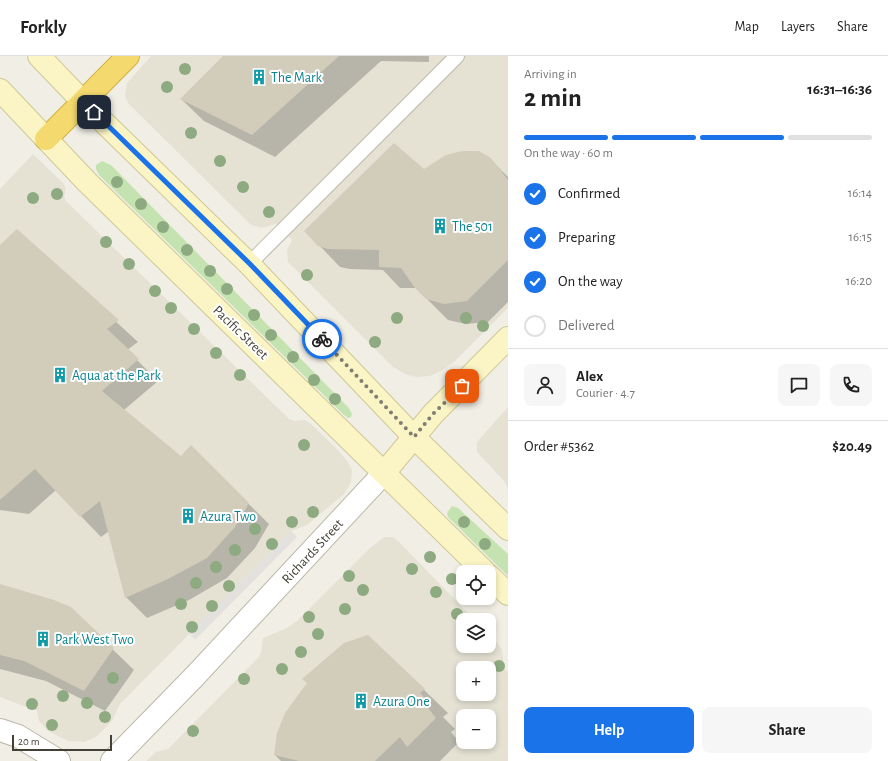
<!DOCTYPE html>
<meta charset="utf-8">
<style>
body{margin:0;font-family:"Alegreya Sans",sans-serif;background:#f6f6f6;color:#222;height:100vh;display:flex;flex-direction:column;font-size:15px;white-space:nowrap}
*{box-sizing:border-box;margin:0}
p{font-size:13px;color:#767676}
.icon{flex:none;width:22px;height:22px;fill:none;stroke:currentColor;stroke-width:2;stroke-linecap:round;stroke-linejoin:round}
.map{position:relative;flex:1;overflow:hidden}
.side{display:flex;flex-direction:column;background:#fff;width:380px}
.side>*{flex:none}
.buttons{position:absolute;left:456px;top:509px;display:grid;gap:8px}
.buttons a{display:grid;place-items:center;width:40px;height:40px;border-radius:8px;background:#fff;box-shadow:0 2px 6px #0003;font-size:20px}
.scale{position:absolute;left:12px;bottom:10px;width:100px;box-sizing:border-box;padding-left:4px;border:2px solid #434035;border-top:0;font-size:11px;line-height:14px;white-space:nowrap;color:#434035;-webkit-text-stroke:3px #fff;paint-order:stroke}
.pin{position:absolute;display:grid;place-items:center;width:34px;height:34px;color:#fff;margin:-17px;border-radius:8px;box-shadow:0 2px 6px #0006}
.courier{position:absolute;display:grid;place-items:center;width:40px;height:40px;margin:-20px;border:3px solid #1a73e8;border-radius:50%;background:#fff;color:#222;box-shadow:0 1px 5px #0007}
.overview em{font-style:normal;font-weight:700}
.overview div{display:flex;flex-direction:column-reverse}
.overview{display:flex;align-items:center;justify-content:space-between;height:68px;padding:0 16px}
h1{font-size:26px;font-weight:700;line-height:30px}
.bar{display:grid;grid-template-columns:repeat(4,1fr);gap:6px 4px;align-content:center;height:48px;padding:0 16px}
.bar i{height:5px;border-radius:3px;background:#e0e0e0}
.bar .selected{background:#1a73e8}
.bar p{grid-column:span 4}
.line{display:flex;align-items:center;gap:10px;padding:0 16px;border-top:1px solid #e0e0e0}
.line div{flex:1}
.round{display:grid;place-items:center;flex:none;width:42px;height:42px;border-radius:8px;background:#f6f6f6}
ol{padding:0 16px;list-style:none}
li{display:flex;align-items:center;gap:12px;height:44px}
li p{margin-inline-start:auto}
li .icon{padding:4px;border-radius:50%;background:#1a73e8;color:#fff;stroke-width:4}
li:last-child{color:#767676}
li i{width:22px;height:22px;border:2px solid #e0e0e0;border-radius:50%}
.primary-button{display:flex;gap:8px;margin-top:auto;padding:8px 16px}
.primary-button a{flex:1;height:46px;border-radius:8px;background:#1a73e8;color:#fff;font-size:16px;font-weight:700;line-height:46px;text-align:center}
.primary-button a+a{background:#f6f6f6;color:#222}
header{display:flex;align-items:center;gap:24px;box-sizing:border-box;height:56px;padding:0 20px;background:#fff;border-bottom:1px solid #e0e0e0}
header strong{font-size:19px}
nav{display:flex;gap:22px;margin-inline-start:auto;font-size:14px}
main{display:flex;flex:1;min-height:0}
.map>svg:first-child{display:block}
</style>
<header>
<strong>Forkly</strong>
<nav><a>Map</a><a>Layers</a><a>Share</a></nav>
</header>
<main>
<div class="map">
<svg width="508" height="705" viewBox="0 0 508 705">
<rect width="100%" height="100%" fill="#f1efe5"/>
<g fill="#e5e2d4" fill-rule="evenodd">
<path d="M151,0h357v252l-54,54 -13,9 -11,5 -13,1 -10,-2 -14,-8 -105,-105 -1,-12 5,-10 -16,-16 -14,4 -11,-3 -123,-122 -3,-8 2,-12z"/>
<path d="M33,98l30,29 3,6 -2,7 2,5 223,218 6,2 10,-1 6,4 27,26 10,12 4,8 -1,12 -7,12 -37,31 -16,6 -171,173 -8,17 -16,16 -12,5 -16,-1 -20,-10 -9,-10 -2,-10 -37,-14v-508z"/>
<path d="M508,351v82l-4,-8 -27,-29v-10z"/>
<path d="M384,481h9l6,5 76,78h-12v26h26v-12l13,15 2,19 4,4v89h-362l10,-9 12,-3 90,-91 3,-6 2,-14 24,-10 10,-7 72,-72zM463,612h26v26h-26zM463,660h26v26h-26z"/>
</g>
<g fill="#c5e3b0">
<path d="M102,105l9,4 238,243 3,6 -1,3 -3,1 -5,-4 -244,-239 -3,-6v-4z"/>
<path d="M452,450l6,2 50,46v22l-60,-59 -1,-4z"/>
</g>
<path fill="#e2e1dd" d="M291,475l6,6 -102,103 -6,-7z"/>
<g fill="#0003">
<path d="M224,0h205v6l-48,-1 -106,96 -71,-36 -23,-22z"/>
<path d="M490,103l18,18v125l-20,20 -22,2 -18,-4 -32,-32h-16l-17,-18 -33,-1 -10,-2 -21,-22 105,-74z"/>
<path d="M17,174l121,112 -11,8 31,31 -34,29 57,47 10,-10 78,77 -14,24 -28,30 -38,22 -42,18 -21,-21 -17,-66 -8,6 -45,-47 -27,24 -29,-4v-264z"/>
<path d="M0,530l70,22 64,62 -29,41 -59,-30 -46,-12z"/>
<path d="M368,580l80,77 -5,4 12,12 -4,3 8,10 -19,19h-159l-6,-6z"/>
</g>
<g fill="#d2ccbb">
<path d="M223,0h116l-87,79 -72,-36z"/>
<path d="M394,87l30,26 22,-14 16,-4h17l12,7 17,22v80l-41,41 -23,3 -18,-5 -11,-11 -14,-20 -22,-1v-17l-51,-1 -10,-3 -14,-15z"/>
<path d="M17,173l102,91 -12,9 32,30 -37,32 79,65 10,-11 58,58 -14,24 -28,31 -39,21 -43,19 -25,-97 -20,16 -45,-48 -35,31v-255z"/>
<path d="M0,528l54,16 17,7 43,41 -30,43 -60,-30 -24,-6z"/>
<path d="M368,579l57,54 -5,4 12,12 -4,3 8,10 -29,29 -7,-10 -25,24h-76l-25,-6 3,-22 8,-20 22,-30 -5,-4 42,-36z"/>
</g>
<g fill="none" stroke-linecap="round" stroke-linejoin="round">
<defs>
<path id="lane" d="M249,208l208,-208"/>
<g id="street">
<path d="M0,674l18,6 41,25"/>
<path d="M112,705l83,-85 189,-203"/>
</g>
<g id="secondary">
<path d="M39,0l44,46 166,162 165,173 94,92"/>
<path d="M0,34l87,92 398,390"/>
<path d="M384,417l49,-59 75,-76"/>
<path d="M489,520l19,18"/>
</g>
<path id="highway" d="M46,83l82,-83"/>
</defs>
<use href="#lane" stroke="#bcb8a9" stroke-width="16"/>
<use href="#street" stroke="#bcb8a9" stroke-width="24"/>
<use href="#secondary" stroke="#cec897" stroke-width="24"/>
<use href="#highway" stroke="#d2b13e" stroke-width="24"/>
<use href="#lane" stroke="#fff" stroke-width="14"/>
<use href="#street" stroke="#fff" stroke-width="22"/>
<use href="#secondary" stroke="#fbf5c6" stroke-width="22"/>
<use href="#highway" stroke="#f4da6e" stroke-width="22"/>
</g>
<g fill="#8eaa80">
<circle cx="185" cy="13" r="6"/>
<circle cx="167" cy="31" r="6"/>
<circle cx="191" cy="77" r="6"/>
<circle cx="220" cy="105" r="6"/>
<circle cx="117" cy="126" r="6"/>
<circle cx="243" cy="131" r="6"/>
<circle cx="57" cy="138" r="6"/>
<circle cx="33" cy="142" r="6"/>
<circle cx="141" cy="148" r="6"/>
<circle cx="269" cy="156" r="6"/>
<circle cx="163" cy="171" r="6"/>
<circle cx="106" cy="186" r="6"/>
<circle cx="187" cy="194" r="6"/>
<circle cx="129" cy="208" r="6"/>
<circle cx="210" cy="215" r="6"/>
<circle cx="307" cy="219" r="6"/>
<circle cx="227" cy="233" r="6"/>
<circle cx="155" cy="235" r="6"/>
<circle cx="171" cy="252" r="6"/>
<circle cx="254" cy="259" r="6"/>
<circle cx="397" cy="262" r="6"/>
<circle cx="466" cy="262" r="6"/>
<circle cx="483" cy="270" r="6"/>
<circle cx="194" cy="273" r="6"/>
<circle cx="271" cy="279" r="6"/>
<circle cx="375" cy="286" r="6"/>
<circle cx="216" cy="297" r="6"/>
<circle cx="293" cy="301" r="6"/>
<circle cx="240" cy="319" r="6"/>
<circle cx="314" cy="324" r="6"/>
<circle cx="335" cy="343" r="6"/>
<circle cx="304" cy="389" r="6"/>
<circle cx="313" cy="456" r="6"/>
<circle cx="292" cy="466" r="6"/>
<circle cx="464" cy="466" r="6"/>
<circle cx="255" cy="473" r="6"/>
<circle cx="272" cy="488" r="6"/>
<circle cx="485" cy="488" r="6"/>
<circle cx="235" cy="494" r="6"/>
<circle cx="430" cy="501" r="6"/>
<circle cx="216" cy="511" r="6"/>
<circle cx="412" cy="513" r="6"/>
<circle cx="349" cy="520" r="6"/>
<circle cx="452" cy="523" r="6"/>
<circle cx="196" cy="527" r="6"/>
<circle cx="229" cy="530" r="6"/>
<circle cx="363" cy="534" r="6"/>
<circle cx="436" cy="536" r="6"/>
<circle cx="181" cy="548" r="6"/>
<circle cx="212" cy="550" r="6"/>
<circle cx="345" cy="553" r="6"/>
<circle cx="457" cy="558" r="6"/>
<circle cx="309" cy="561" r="6"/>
<circle cx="192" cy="571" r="6"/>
<circle cx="318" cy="578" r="6"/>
<circle cx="301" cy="596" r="6"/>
<circle cx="499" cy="610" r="6"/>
<circle cx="282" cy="613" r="6"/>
<circle cx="113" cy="622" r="6"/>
<circle cx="244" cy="623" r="6"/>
<circle cx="63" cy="640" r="6"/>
<circle cx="87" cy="647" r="6"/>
<circle cx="32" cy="648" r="6"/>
<circle cx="105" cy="661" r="6"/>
<circle cx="52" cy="669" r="6"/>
<circle cx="193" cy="675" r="6"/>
</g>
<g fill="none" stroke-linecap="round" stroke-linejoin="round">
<path stroke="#807d73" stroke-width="4" stroke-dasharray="0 7.2" d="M322,283l92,98 19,-23 29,-28"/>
<path stroke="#1a73e8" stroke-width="5" d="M94,56l156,152 72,75"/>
</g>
<defs>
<symbol id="building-bare" viewBox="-9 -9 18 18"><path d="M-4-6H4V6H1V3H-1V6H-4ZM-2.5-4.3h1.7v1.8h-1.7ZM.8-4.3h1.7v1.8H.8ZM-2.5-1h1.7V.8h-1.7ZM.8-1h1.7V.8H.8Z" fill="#0f9aa8" stroke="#fff" stroke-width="2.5" paint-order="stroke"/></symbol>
</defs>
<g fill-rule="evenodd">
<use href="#building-bare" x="248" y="10" width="22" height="22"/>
<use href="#building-bare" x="429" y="159" width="22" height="22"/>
<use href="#building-bare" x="49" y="308" width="22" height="22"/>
<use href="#building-bare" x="177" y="449" width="22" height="22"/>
<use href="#building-bare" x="32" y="572" width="22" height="22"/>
<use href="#building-bare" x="350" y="634" width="22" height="22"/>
</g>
<g text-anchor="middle" stroke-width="4" stroke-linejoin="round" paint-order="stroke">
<g font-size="14" fill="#0d838f" stroke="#fff" text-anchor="start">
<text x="271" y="26">The Mark</text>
<text x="452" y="175">The 501</text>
<text x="72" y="324">Aqua at the Park</text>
<text x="200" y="465">Azura Two</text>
<text x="55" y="588">Park West Two</text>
<text x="373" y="650">Azura One</text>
</g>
<g font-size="14" fill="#434035" stroke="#fff">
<text transform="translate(241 276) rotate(44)" y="5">Pacific Street</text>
<text transform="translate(312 495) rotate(-47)" y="5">Richards Street</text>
</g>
</g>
</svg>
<div class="buttons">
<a><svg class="icon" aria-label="locate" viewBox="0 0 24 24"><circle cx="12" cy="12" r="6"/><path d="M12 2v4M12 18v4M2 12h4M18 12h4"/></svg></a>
<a><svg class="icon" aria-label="layers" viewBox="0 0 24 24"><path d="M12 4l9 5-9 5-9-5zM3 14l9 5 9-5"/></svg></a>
<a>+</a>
<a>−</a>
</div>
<div class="scale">20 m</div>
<div class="pin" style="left:462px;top:330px;background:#ea580c"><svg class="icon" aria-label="bag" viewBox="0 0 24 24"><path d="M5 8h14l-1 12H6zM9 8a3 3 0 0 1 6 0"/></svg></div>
<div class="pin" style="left:94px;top:56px;background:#1f2937"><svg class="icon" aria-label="home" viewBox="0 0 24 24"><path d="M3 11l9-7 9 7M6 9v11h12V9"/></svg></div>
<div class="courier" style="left:322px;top:283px"><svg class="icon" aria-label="bike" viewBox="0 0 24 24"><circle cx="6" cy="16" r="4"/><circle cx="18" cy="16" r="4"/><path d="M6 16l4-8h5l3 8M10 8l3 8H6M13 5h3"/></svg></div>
</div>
<section class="side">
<div class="overview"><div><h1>2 min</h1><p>Arriving in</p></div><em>16:31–16:36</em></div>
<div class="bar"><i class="selected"></i><i class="selected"></i><i class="selected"></i><i></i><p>On the way · 60 m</p></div>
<ol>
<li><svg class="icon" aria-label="check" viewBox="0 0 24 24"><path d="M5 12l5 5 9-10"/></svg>Confirmed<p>16:14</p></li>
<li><svg class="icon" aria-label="check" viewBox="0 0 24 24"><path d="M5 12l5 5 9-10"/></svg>Preparing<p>16:15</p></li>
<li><svg class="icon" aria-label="check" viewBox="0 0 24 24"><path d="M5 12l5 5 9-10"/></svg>On the way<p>16:20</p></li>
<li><i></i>Delivered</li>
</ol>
<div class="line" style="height:72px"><a class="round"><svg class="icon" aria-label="person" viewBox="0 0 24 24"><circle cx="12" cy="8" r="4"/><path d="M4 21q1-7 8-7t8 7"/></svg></a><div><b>Alex</b><p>Courier · 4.7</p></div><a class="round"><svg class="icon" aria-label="chat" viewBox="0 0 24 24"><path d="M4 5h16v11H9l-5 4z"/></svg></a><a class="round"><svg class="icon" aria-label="phone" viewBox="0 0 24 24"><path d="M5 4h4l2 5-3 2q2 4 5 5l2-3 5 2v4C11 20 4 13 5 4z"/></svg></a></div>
<div class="line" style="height:52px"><div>Order #5362</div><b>$20.49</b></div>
<div class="primary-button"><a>Help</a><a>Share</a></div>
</section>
</main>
